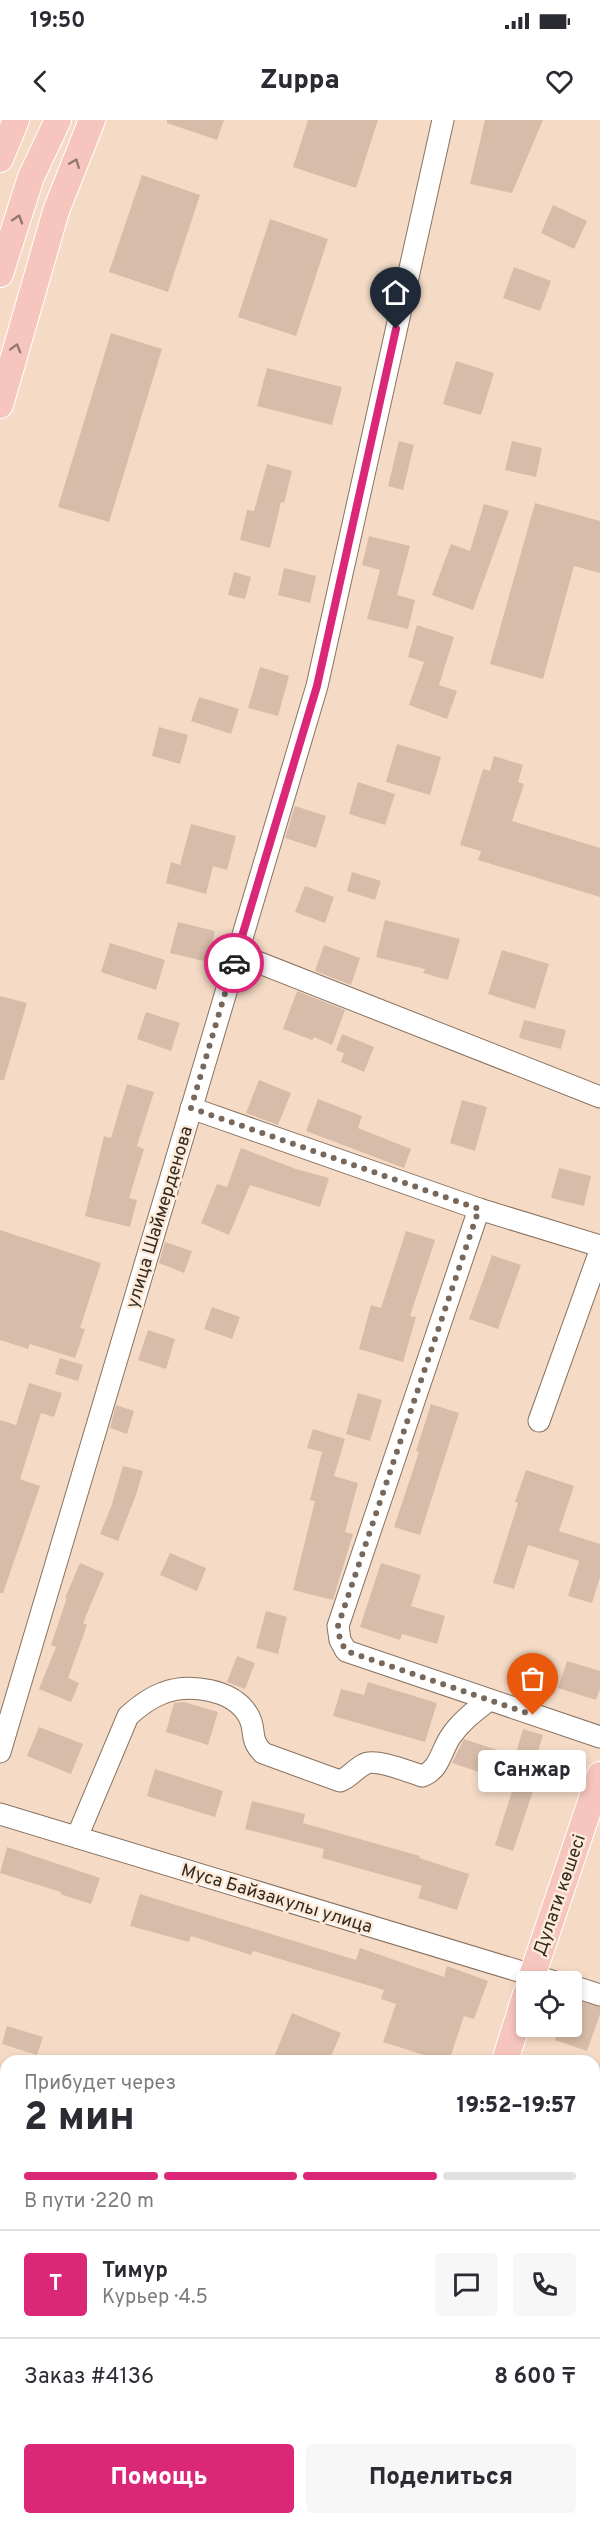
<!DOCTYPE html>
<html lang="ru">
<meta charset="utf-8">
<style>
body{margin:0;font-family:Overpass,sans-serif;background:#f7f7f7;color:#2b2b33;height:100vh;display:flex;flex-direction:column;font-size:22px;white-space:nowrap}
*{box-sizing:border-box;margin:0}
p{font-size:20px;color:#7c7c81}
.icon{flex:none;width:33px;height:33px;fill:none;stroke:currentColor;stroke-width:2;stroke-linecap:round;stroke-linejoin:round}
.map{position:relative;flex:1;overflow:hidden}
.side{position:absolute;left:0px;top:1935px;width:600px;height:470px;display:flex;flex-direction:column;background:#fff;border-radius:18px 18px 0 0;box-shadow:0 3px 9px #0003}
.side>*{flex:none}
.buttons{position:absolute;left:516px;top:1851px;display:grid;gap:12px}
.buttons a{display:grid;place-items:center;width:66px;height:66px;border-radius:6px;background:#fff;box-shadow:0 3px 9px #0003;font-size:30px}
.pin{position:absolute;display:grid;place-items:center;width:51px;height:51px;color:#fff;margin:-62px -26px;border-radius:50% 50% 50% 0;rotate:-45deg;box-shadow:0 0 6px #0007}
.pin .icon{rotate:45deg}
.courier{position:absolute;display:grid;place-items:center;width:60px;height:60px;margin:-30px;border:4px solid #db2777;border-radius:50%;background:#fff;color:#222;box-shadow:0 2px 8px #0007}
.bubble{position:absolute;height:42px;border-radius:6px;background:#fff;box-shadow:0 3px 9px #0003;font-size:20px;font-weight:800;line-height:42px;text-align:center}
.overview em{font-style:normal;font-weight:800}
.overview div{display:flex;flex-direction:column-reverse}
.overview{display:flex;align-items:center;justify-content:space-between;height:102px;padding:0 24px}
h1{font-size:39px;font-weight:800;line-height:45px}
.bar{display:grid;grid-template-columns:repeat(4,1fr);gap:9px 6px;align-content:center;height:72px;padding:0 24px}
.bar i{height:8px;border-radius:4px;background:#e1e1e2}
.bar .on{background:#db2777}
.bar p{grid-column:span 4}
.line{display:flex;align-items:center;gap:15px;padding:0 24px;border-top:2px solid #e1e1e2}
.line div{flex:1}
.round{display:grid;place-items:center;flex:none;width:63px;height:63px;border-radius:6px;background:#f7f7f7}
.button{display:flex;gap:12px;margin-top:auto;padding:12px 24px}
.button a{flex:1;height:69px;border-radius:6px;background:#db2777;color:#fff;font-size:24px;font-weight:800;line-height:69px;text-align:center}
.button a+a{background:#f7f7f7;color:#2b2b33}
.status{display:flex;justify-content:space-between;align-items:center;height:42px;padding:0 30px;background:#fff;direction:ltr}
.status svg{height:16px;fill:currentColor}
header{display:flex;justify-content:space-between;align-items:center;height:78px;padding:0 24px;background:#fff;font-size:27px;font-weight:800}
.map>svg:first-child{display:block}
</style>
<div class="status"><b>19:50</b><svg viewBox="0 0 49 12"><path d="M0 12V9h3v3zM5 12V6h3v6zM10 12V3h3v9zM15 12V0h3v12zM26 1h20v11H26zM47 4h2v5h-2z"/></svg></div>
<header><svg class="icon" aria-label="back" viewBox="0 0 24 24"><path d="M15 5l-7 7 7 7"/></svg>Zuppa<svg class="icon" aria-label="heart" viewBox="0 0 24 24"><path d="M12 20l-8-8c-3-5 5-10 8-4 3-6 11-1 8 4z"/></svg></header>
<div class="map">
<svg width="600" height="2404" viewBox="0 0 600 2404">
<rect width="100%" height="100%" fill="#f5dbc6"/>
<g fill="#d7bda9">
<path d="M167,0h57l-7,20 -50,-17z"/>
<path d="M308,0h70l-22,68 -63,-21z"/>
<path d="M485,0h58l-31,73 -42,-9z"/>
<path d="M142,55l58,20 -32,97 -59,-20z"/>
<path d="M553,85l34,16 -13,28 -33,-16z"/>
<path d="M270,99l58,20 -32,97 -58,-19z"/>
<path d="M514,147l37,14 -11,30 -37,-13z"/>
<path d="M111,213l51,16 -53,173 -51,-15z"/>
<path d="M456,241l38,12 -13,42 -38,-11z"/>
<path d="M267,248l75,19 -10,38 -75,-19z"/>
<path d="M399,321l15,4 -11,45 -15,-4z"/>
<path d="M512,321l30,7 -6,29 -31,-7z"/>
<path d="M267,344l25,7 -8,32 -3,-1 -11,46 -30,-8 7,-30 7,1z"/>
<path d="M535,383l65,18v52l-26,-7 -31,113 -53,-15z"/>
<path d="M484,384l25,7 -36,99 -41,-15 19,-51 19,7z"/>
<path d="M369,416l41,10 -13,49 18,5 -7,29 -41,-10 13,-49 -18,-5z"/>
<path d="M284,448l32,8 -6,27 -32,-8z"/>
<path d="M234,452l17,5 -6,22 -17,-4z"/>
<path d="M417,505l37,12 -15,48 18,6 -10,28 -38,-14 15,-43 -16,-5z"/>
<path d="M260,547l29,9 -11,40 -30,-8z"/>
<path d="M199,577l40,12 -8,25 -40,-13z"/>
<path d="M159,607l29,8 -8,29 -28,-8z"/>
<path d="M397,624l44,13 -11,38 -44,-13z"/>
<path d="M494,636l29,9 -5,17 6,2 -12,37 88,27v49l-122,-37 3,-9 -21,-6 23,-76 7,2z"/>
<path d="M358,662l37,12 -10,31 -36,-11z"/>
<path d="M295,686l31,10 -10,32 -31,-10z"/>
<path d="M191,704l45,12 -9,34 -14,-4 -7,28 -40,-11 5,-21 9,3z"/>
<path d="M352,752l29,9 -6,19 -28,-9z"/>
<path d="M305,766l29,11 -9,26 -30,-11z"/>
<path d="M385,800l75,19 -12,41 -25,-7 2,-4 -49,-12z"/>
<path d="M178,802l37,9 -7,31 -38,-9z"/>
<path d="M110,823l55,17 -9,30 -55,-18z"/>
<path d="M324,825l36,13 -9,27 -36,-14z"/>
<path d="M502,830l47,14 -14,45 -47,-15z"/>
<path d="M297,871l48,19 -13,35 -18,-8 -2,3 -29,-11z"/>
<path d="M0,876l27,7 -23,77h-4z"/>
<path d="M146,892l34,11 -9,28 -34,-12z"/>
<path d="M524,900l42,10 -5,19 -42,-11z"/>
<path d="M342,914l32,13 -10,25 -23,-10 3,-9 -8,-3z"/>
<path d="M259,960l32,13 -13,32 -32,-12z"/>
<path d="M127,964l27,8 -17,54 7,3 -15,49 8,2 -7,27 -45,-11 19,-80 7,2z"/>
<path d="M318,979l44,17 -4,12 53,21 -7,19 -98,-37z"/>
<path d="M462,980l25,7 -12,44 -25,-8z"/>
<path d="M241,1028l55,21 33,9 -9,29 -70,-22 -21,50 -28,-12 16,-39 10,3z"/>
<path d="M559,1048l32,8 -7,30 -33,-8z"/>
<path d="M0,1110l101,33 -21,65 5,1 -10,29 -45,-14 -2,5 -28,-9z"/>
<path d="M406,1111l29,9 -25,76 6,1 -13,45 -44,-13 12,-44 10,3z"/>
<path d="M165,1122l27,9 -8,22 -25,-10z"/>
<path d="M492,1135l29,10 -23,64 -29,-10z"/>
<path d="M212,1187l28,10 -8,22 -28,-10z"/>
<path d="M148,1210l27,9 -9,30 -28,-9z"/>
<path d="M60,1238l23,7 -5,16 -23,-7z"/>
<path d="M29,1263l33,10 -8,24 -13,-4 -21,66 20,7 -37,107h-3v-173l16,5z"/>
<path d="M358,1273l24,7 -12,41 -24,-7z"/>
<path d="M431,1284l28,9 -39,122 -26,-8 25,-75 -3,-1z"/>
<path d="M116,1285l18,6 -7,23 -17,-6z"/>
<path d="M313,1309l32,10 -11,37 24,7 -13,49 8,2 -20,66 -40,-10 22,-89 -5,-1 12,-48 -15,-4z"/>
<path d="M123,1346l20,5 -7,24 -18,46 -18,-7 11,-27z"/>
<path d="M526,1350l48,16 -15,45 41,13v33l-8,26 -24,-7 11,-35 -51,-16 -14,44 -21,-6 25,-80 -3,-1z"/>
<path d="M170,1433l36,15 -9,23 -37,-16z"/>
<path d="M80,1443l24,10 -21,50 4,2 -19,53 11,5 -8,19 -32,-13 17,-42 -5,-2 16,-47h-2z"/>
<path d="M381,1443l40,12 -10,31 34,10 -8,28 -35,-10 -2,6 -40,-13z"/>
<path d="M266,1491l21,6 -9,37 -22,-6z"/>
<path d="M237,1536l18,7 -10,26 -18,-7z"/>
<path d="M567,1541l33,10v18l-4,11 -38,-12z"/>
<path d="M368,1562l69,21 -12,39 -92,-26 8,-27 23,6z"/>
<path d="M184,1582l34,10 -10,33 -42,-13 8,-29z"/>
<path d="M39,1607l44,17 -12,30 -44,-18z"/>
<path d="M523,1609l20,6 -14,45 -41,-12 -3,6 -33,-11 12,-24 51,17z"/>
<path d="M155,1649l68,22 -8,26 -68,-21z"/>
<path d="M516,1659l19,6 -22,66 -18,-6z"/>
<path d="M252,1681l53,13 -2,9 117,33 -1,2 50,16 -12,36 -39,-12 4,-12 -100,-28 2,-9 -79,-20z"/>
<path d="M7,1727l93,31 -9,26 -31,-10 1,-2 -61,-19z"/>
<path d="M140,1774l216,66 4,-12 84,29 3,-11 41,15 -14,38 -10,-3 -15,45h-6l-60,-19 13,-38 -15,-5 3,-9 -131,-39 -2,4 -60,-19 -2,6 -59,-16z"/>
<path d="M572,1879l28,8v7l-13,37 -32,-11 5,-14h12z"/>
<path d="M292,1893l49,20 -12,28h-46l-9,-4z"/>
<path d="M7,1906l36,11 -6,18 -35,-11z"/>
</g>
<g fill="none" stroke-linecap="round" stroke-linejoin="round">
<defs>
<g id="minor">
<path d="M237,834l363,143"/>
<path d="M191,988l288,101 121,37"/>
<path d="M479,1089l-141,417 2,14 6,11 254,86"/>
<path d="M539,1301l61,-170"/>
<path d="M0,1632l317,-1066 126,-566"/>
<path d="M0,1694l555,168"/>
<path d="M77,1717l51,-121c11,-10 21,-18 35,-23 26,-10 70,-4 85,22 9,14 0,23 15,38l77,28c10,-4 14,-11 23,-16 11,-8 46,7 59,11 18,-6 19,-26 29,-40 10,-15 24,-25 38,-36"/>
<path d="M572,1866l28,9"/>
<path d="M594,2112l6,2"/>
<path d="M0,2172l6,2"/>
<path d="M594,2389l6,2"/>
<path d="M68,2404l1,-6"/>
</g>
<g id="major">
<path d="M0,39l16,-39"/>
<path d="M0,154l31,-97 27,-57"/>
<path d="M0,285l56,-194 36,-91"/>
<path d="M530,1862l70,-207"/>
<path d="M505,1941l21,-67"/>
<path d="M364,2404l1,-6"/>
</g>
</defs>
<use href="#minor" stroke="#89725f" stroke-width="23"/>
<use href="#major" stroke="#fff" stroke-width="28"/>
<use href="#minor" stroke="#fff" stroke-width="21"/>
<use href="#major" stroke="#f6c5be" stroke-width="26"/>
</g>
<defs><path id="oneway-chevron" d="M-2-3.5L2.5 0L-2 3.5" fill="none" stroke-width="1.6" stroke-linecap="round" stroke-linejoin="round" transform="scale(1.5)"/></defs>
<g stroke="#947870">
<use href="#oneway-chevron" transform="translate(75 43) rotate(-68)"/>
<use href="#oneway-chevron" transform="translate(18 99) rotate(-72)"/>
<use href="#oneway-chevron" transform="translate(16 228) rotate(-74)"/>
</g>
<g fill="none" stroke-linecap="round" stroke-linejoin="round">
<path stroke="#77685b" stroke-width="6" stroke-dasharray="0 10.8" d="M234,843l-43,145 288,101 -141,417 2,14 6,11 187,64"/>
<path stroke="#db2777" stroke-width="8" d="M234,843l83,-277 79,-357"/>
</g>
<g text-anchor="middle" stroke-width="5" stroke-linejoin="round" paint-order="stroke">
<g font-size="18" fill="#332a22" stroke="#feead9">
<text transform="translate(159 1097) rotate(-73)" y="6">улица Шаймерденова</text>
<text transform="translate(559 1775) rotate(-71)" y="6">Дулати көшесі</text>
<text transform="translate(277 1778) rotate(17)" y="6">Муса Байзакулы улица</text>
</g>
</g>
</svg>
<div class="buttons">
<a><svg class="icon" aria-label="locate" viewBox="0 0 24 24"><circle cx="12" cy="12" r="6"/><path d="M12 2v4M12 18v4M2 12h4M18 12h4"/></svg></a>
</div>
<div class="pin" style="left:533px;top:1595px;background:#ea580c"><svg class="icon" aria-label="bag" viewBox="0 0 24 24"><path d="M5 8h14l-1 12H6zM9 8a3 3 0 0 1 6 0"/></svg></div>
<div class="pin" style="left:396px;top:209px;background:#1f2937"><svg class="icon" aria-label="home" viewBox="0 0 24 24"><path d="M3 11l9-7 9 7M6 9v11h12V9"/></svg></div>
<div class="courier" style="left:234px;top:843px"><svg class="icon" aria-label="car" viewBox="0 0 24 24"><path d="M5 17H2v-5l4-1 3-4h7l3 4 3 1v5h-3M9 17h6M6 11h13"/><circle cx="7" cy="17" r="2"/><circle cx="17" cy="17" r="2"/></svg></div>
<div class="bubble" style="left:478px;top:1630px;width:108px">Санжар</div>
<section class="side">
<div class="overview"><div><h1>2 мин</h1><p>Прибудет через</p></div><em>19:52–19:57</em></div>
<div class="bar"><i class="on"></i><i class="on"></i><i class="on"></i><i></i><p>В пути · 220 m</p></div>
<div class="line" style="height:108px"><b class="round" style="background:#db2777;color:#fff">Т</b><div><b>Тимур</b><p>Курьер · 4.5</p></div><a class="round"><svg class="icon" aria-label="chat" viewBox="0 0 24 24"><path d="M4 5h16v11H9l-5 4z"/></svg></a><a class="round"><svg class="icon" aria-label="phone" viewBox="0 0 24 24"><path d="M5 4h4l2 5-3 2q2 4 5 5l2-3 5 2v4C11 20 4 13 5 4z"/></svg></a></div>
<div class="line" style="height:78px"><div>Заказ #4136</div><b>8 600 ₸</b></div>
<div class="button"><a>Помощь</a><a>Поделиться</a></div>
</section>
</div>
